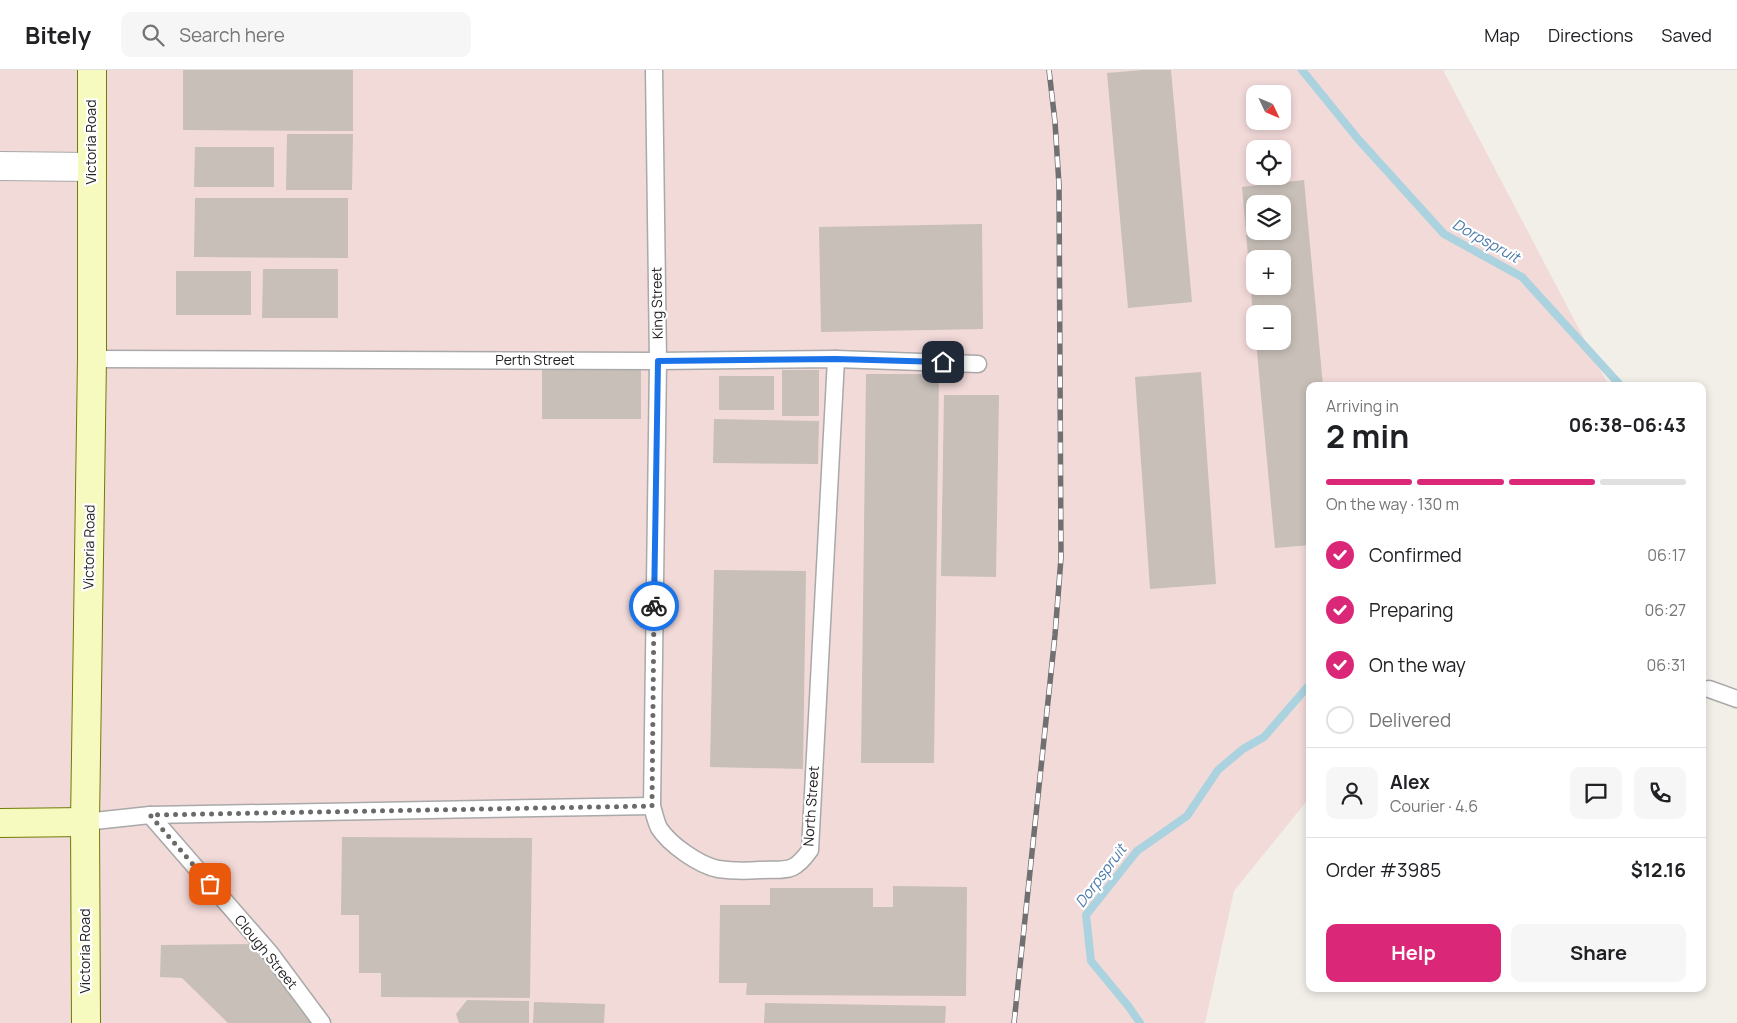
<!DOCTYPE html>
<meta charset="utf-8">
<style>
body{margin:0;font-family:Manrope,sans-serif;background:#f6f6f6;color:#202124;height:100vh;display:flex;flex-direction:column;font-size:19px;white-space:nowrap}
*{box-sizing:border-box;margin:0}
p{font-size:16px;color:#757577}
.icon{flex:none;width:28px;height:28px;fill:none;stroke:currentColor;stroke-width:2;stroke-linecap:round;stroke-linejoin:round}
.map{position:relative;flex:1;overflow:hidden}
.details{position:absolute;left:1306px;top:312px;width:400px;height:610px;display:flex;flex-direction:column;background:#fff;border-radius:10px;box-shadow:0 2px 8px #0003}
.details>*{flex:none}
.needle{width:32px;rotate:134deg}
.buttons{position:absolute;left:1246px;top:15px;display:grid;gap:10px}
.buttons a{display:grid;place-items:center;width:45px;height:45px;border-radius:10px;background:#fff;box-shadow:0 2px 8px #0003;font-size:25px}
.pin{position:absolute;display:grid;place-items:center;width:42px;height:42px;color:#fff;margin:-21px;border-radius:10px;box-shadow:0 2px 8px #0006}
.courier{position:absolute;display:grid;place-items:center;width:50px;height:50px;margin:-25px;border:4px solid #1a73e8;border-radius:50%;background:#fff;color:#222;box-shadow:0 1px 6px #0007}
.head em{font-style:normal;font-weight:700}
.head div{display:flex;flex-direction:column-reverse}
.head{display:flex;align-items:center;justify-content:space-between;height:85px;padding:0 20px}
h1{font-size:32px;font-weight:700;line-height:38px}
.bar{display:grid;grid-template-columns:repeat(4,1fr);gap:8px 5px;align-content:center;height:60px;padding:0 20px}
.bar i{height:6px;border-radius:4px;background:#e0e0e0}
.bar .on{background:#db2777}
.bar p{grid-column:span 4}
.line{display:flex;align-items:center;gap:12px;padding:0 20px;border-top:1px solid #e0e0e0}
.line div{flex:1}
.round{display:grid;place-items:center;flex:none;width:52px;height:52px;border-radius:10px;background:#f6f6f6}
ol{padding:0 20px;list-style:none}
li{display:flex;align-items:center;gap:15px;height:55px}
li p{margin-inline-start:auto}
li .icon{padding:5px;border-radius:50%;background:#db2777;color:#fff;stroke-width:4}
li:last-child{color:#757577}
li i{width:28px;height:28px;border:2px solid #e0e0e0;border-radius:50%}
.primary-button{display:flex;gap:10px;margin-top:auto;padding:10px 20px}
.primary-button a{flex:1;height:58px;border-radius:10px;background:#db2777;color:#fff;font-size:20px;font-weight:700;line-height:58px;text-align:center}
.primary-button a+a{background:#f6f6f6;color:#202124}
header{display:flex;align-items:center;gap:30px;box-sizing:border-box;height:70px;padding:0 25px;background:#fff;border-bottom:1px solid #e0e0e0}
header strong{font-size:24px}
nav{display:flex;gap:28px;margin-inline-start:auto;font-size:18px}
.search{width:350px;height:45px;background:#f6f6f6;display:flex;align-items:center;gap:12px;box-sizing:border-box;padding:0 18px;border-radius:10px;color:#757577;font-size:19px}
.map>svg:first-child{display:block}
</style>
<header>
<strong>Bitely</strong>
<div class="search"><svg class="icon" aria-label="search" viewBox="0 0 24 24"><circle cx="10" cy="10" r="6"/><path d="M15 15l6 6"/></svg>Search here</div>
<nav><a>Map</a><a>Directions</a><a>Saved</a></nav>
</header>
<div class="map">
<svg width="1737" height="953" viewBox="0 0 1737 953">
<rect width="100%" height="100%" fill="#f2efe9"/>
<path fill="#f2dad9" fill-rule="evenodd" d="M0,0h1443l166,316h-299v411l-76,94 -29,132h-1205zM1255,24h27v27h-27zM1255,79h27v27h-27zM1255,134h27v27h-27zM1255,189h27v27h-27zM1255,244h27v27h-27z"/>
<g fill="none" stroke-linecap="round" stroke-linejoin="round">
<g stroke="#aad3df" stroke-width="8">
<path d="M1302,0l56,69 86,95 78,43 99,109"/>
<path d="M1140,953l-11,-16 -38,-46 -5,-46 51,-64 50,-35 31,-46 25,-21 21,-12 46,-53"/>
</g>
</g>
<g fill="#c7bfb8" fill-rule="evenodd">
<path d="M183,0h170v61l-170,-1z"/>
<path d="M1143,0h28l21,232 -64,6 -21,-235z"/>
<path d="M287,64h66l-1,56h-66z"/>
<path d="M195,77h79v40h-80z"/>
<path d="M1304,110l19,206h-13v159l-35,3 -19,-207h26v-27h-29l-11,-127zM1255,134h27v27h-27zM1255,189h27v27h-27z"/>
<path d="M195,128h153v60l-154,-1z"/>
<path d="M982,154l1,105 -162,3 -2,-105z"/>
<path d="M263,199h75v49h-76z"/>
<rect x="176" y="201" width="75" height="44"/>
<rect x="542" y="300" width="99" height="49"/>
<rect x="782" y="300" width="37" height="46"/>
<path d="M1201,302l15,212 -66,5 -15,-212z"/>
<path d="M866,304h73l-5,389h-73z"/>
<rect x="719" y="306" width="55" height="34"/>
<path d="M944,325h55l-3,182 -55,-1z"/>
<path d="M714,349l105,2 -1,43 -105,-1z"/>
<path d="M714,500l92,1 -3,198 -93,-2z"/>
<path d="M342,767l190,1 -2,160 -149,-1v-24h-22v-58h-18z"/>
<path d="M893,816l74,1 -1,109 -220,-1 1,-12h-28l1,-78h50v-17h103v19h20z"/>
<path d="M255,874l63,79h-90l-46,-45 -22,-1 1,-32z"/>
<path d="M467,930l62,1v22h-70l-3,-9z"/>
<path d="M534,932l71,2 -1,19h-71z"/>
<path d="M765,933l181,3 -1,17h-181z"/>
</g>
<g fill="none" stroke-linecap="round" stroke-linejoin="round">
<defs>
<g id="lane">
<path d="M654,0l4,291 -6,445c2,7 4,16 7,22 11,17 40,37 59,41 14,2 28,2 42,1 27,-1 33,4 50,-20l26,-491"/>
<path d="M92,289l566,2 178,-2 142,5"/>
<path d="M1709,619l28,10"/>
<path d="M150,745l120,138 52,70"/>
<path d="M85,752l65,-7 502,-9"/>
</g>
<path id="street" d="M0,96l91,1"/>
<g id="secondary">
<path d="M0,753l85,-1"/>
<path d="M86,953l-1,-201 7,-463v-289"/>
</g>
</defs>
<use href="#lane" stroke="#a9a9a9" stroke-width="19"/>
<use href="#street" stroke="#a9a9a9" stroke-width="30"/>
<use href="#secondary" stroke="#707d05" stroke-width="30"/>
<use href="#lane" stroke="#fff" stroke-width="16"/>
<use href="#street" stroke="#fff" stroke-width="28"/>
<use href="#secondary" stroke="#f7fabf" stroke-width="28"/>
<defs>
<path id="rail" d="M1014,953l41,-388 6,-77 -2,-373 -4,-63 -6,-52"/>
</defs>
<use href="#rail" stroke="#707070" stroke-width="5.5"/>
<use href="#rail" stroke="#fff" stroke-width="4" stroke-dasharray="11" stroke-linecap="butt"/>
</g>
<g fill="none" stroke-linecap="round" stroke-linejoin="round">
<path stroke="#6b6a68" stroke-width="5" stroke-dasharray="0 9" d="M210,814l-60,-69 502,-9 2,-200"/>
<path stroke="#1a73e8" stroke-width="6" d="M654,536l4,-245 178,-2 107,3"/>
</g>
<g text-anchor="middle" stroke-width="4.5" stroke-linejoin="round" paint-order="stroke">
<g font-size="14" fill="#222" stroke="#fff">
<text transform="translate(91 72) rotate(-90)" y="5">Victoria Road</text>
<text transform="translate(657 233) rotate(-91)" y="5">King Street</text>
<text x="535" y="295">Perth Street</text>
<text transform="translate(89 477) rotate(-89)" y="5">Victoria Road</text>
<text transform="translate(811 736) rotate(-86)" y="5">North Street</text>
<text transform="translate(85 881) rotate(-90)" y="5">Victoria Road</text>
<text transform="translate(266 882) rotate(51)" y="5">Clough Street</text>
</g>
<g font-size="15" font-style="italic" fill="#4a7aab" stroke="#fff">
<text transform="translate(1486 171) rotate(29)" y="5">Dorpspruit</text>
<text transform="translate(1101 806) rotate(-53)" y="5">Dorpspruit</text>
</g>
</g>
</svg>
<div class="buttons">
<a><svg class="needle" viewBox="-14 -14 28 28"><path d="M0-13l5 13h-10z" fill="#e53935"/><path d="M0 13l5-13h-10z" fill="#757577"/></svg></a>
<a><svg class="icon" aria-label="locate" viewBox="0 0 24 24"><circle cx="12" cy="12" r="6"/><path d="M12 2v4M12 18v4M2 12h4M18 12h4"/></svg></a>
<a><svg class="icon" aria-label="layers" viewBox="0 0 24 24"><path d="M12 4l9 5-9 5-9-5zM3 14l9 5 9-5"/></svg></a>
<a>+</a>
<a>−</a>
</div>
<div class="pin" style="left:210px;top:814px;background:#ea580c"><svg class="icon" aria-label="bag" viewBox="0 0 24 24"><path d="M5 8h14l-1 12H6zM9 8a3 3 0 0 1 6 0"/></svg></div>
<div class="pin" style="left:943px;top:292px;background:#1f2937"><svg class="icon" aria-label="home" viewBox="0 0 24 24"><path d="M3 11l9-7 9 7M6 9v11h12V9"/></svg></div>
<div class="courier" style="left:654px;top:536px"><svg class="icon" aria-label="bike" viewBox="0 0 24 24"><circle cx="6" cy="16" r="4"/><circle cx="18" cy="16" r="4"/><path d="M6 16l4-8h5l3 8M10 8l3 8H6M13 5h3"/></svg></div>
<section class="details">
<div class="head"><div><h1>2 min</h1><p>Arriving in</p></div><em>06:38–06:43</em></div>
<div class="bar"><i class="on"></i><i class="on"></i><i class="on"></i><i></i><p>On the way · 130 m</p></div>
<ol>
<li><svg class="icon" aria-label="check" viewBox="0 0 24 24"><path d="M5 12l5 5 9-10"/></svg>Confirmed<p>06:17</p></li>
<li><svg class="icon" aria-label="check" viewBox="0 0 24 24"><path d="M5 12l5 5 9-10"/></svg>Preparing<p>06:27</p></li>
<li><svg class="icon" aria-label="check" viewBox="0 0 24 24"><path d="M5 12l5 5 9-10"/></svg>On the way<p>06:31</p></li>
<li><i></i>Delivered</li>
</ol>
<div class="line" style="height:90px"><a class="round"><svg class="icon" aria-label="person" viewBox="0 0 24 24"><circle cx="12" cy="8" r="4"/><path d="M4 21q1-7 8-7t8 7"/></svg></a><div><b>Alex</b><p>Courier · 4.6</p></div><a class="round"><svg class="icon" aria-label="chat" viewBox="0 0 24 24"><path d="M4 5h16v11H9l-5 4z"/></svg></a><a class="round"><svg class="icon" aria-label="phone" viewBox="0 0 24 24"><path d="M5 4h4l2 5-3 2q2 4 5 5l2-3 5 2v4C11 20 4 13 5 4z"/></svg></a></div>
<div class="line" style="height:65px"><div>Order #3985</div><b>$12.16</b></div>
<div class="primary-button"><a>Help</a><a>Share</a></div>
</section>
</div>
